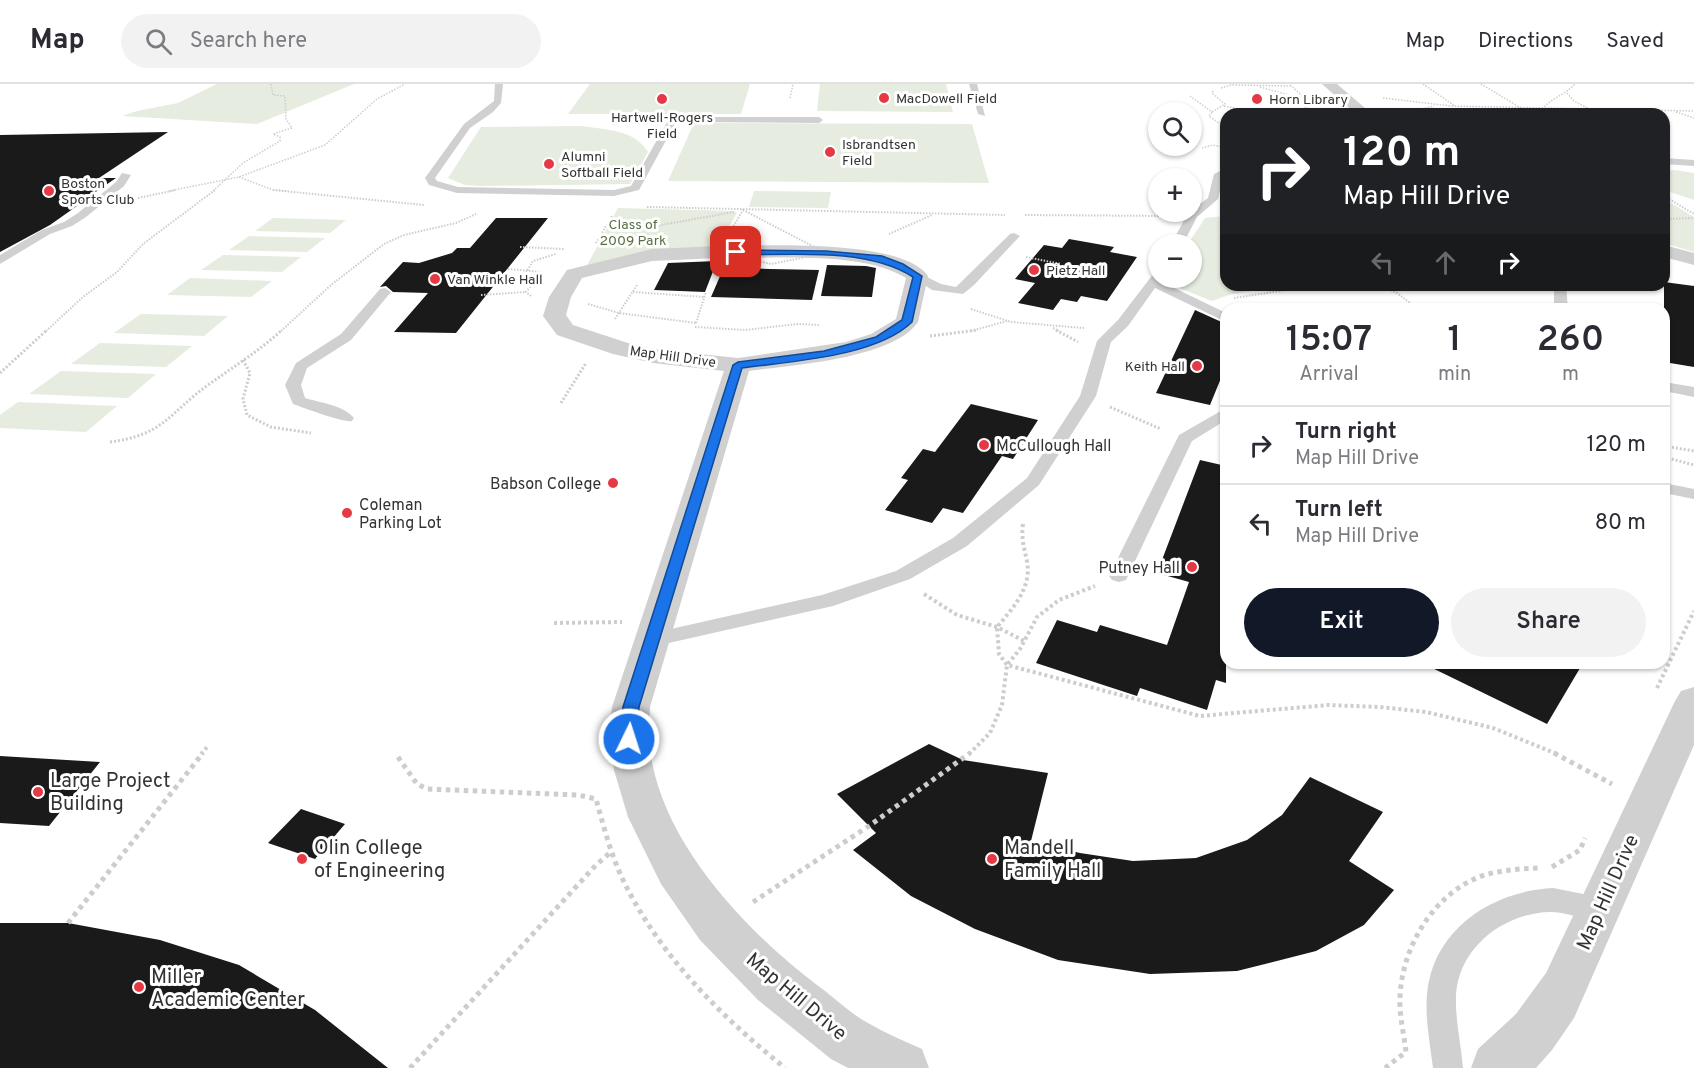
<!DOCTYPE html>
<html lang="en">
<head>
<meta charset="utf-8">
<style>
  body { margin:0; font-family:Overpass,sans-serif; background:#f2f2f3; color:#2b2b33; height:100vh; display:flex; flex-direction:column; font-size:22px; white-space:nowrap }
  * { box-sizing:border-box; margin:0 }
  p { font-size:20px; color:#7c7c81 }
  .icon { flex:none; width:33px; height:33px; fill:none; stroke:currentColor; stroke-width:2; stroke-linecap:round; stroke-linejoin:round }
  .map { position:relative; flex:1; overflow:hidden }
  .side { position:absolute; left:1220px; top:219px; width:450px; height:366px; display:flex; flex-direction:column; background:#fff; border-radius:18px; box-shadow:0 2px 4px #0004 }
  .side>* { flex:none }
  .guide { position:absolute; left:1220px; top:24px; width:450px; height:183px; border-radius:18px; box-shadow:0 2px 4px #0004; background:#202124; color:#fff; overflow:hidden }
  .controls { position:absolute; left:1148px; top:18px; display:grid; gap:12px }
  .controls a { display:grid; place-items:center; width:54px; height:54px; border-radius:50%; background:#fff; box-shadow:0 2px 4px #0004; font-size:30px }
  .pin { position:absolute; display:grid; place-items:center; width:51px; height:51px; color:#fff; margin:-26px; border-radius:12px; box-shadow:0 3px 9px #0006 }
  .me { position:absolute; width:66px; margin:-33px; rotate:4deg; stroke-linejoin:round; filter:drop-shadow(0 0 4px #0008) }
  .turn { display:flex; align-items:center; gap:21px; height:126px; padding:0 24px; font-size:27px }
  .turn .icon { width:78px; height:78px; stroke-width:2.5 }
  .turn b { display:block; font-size:42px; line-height:51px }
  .lanes { display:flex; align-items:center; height:57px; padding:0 24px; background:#0003; justify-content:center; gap:30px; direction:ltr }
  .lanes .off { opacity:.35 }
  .eta { display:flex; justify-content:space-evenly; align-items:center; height:102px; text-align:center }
  .eta b { font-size:36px; font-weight:600; line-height:42px }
  .action { display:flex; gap:12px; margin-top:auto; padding:12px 24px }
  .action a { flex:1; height:69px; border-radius:36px; background:#111827; color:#fff; font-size:24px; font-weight:600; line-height:69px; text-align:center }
  .action a+a { background:#f2f2f3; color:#2b2b33 }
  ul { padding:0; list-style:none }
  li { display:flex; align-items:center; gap:18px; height:78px; padding:0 24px; border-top:2px solid #e1e1e2 }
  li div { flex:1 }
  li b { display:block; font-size:22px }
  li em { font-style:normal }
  header { display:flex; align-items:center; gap:36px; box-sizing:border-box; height:84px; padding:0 30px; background:#fff; border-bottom:2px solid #e1e1e2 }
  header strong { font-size:28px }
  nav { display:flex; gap:33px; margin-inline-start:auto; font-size:21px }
  .search { width:420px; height:54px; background:#f2f2f3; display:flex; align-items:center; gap:15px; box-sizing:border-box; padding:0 21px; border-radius:33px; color:#7c7c81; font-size:22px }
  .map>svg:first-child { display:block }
  .green { fill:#e6ecdf }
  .building { fill:#1a1a1a }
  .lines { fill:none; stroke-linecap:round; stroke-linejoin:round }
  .path-far4 { stroke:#cdcdcd; stroke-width:1.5; stroke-dasharray:1.5 1.5; stroke-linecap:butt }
  .path-far3 { stroke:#cdcdcd; stroke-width:2; stroke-dasharray:1.5 1.5; stroke-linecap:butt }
  .path-far2 { stroke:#cdcdcd; stroke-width:3; stroke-dasharray:2 2; stroke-linecap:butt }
  .path-far1 { stroke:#cdcdcd; stroke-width:4; stroke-dasharray:3 3; stroke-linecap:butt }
  .path { stroke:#cdcdcd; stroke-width:5; stroke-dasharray:4.5 4.5; stroke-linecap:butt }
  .lane { fill:#d0d0d0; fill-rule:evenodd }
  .street { fill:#d0d0d0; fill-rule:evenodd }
  .route { fill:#1a73e8; stroke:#114b97; stroke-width:1.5 }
  .poi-dot { fill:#e63946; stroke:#fff; stroke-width:2 }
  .labels { text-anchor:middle; stroke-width:6; stroke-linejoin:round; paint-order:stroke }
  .far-poi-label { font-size:14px; fill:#333; stroke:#fff; text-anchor:start }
  .far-park-label { font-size:14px; fill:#56703f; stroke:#fff }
  .far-street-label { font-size:14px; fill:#333; stroke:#fff }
  .poi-label { font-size:16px; fill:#333; stroke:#fff; text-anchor:start }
  .near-poi-label { font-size:20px; fill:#333; stroke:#fff; text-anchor:start }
  .near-street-label { font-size:20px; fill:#333; stroke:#fff }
</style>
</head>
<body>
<header>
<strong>Map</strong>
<div class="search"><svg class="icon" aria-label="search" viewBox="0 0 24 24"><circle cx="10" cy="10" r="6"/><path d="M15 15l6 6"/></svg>Search here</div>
<nav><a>Map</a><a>Directions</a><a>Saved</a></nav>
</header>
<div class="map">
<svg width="1694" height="984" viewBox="0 0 1694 984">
  <rect width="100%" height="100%" fill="#fff"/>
  <path class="green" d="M 217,0 L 354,0 L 257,40 L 122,32 L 137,27 L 178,19 Z
    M 590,0 L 750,0 L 741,30 L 568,30 Z
    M 820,0 L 946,0 L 953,28 L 817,27 Z
    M 694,39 L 972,40 L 989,99 L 668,97 Z
    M 582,42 C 606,46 634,45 648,68 L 630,100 L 480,102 L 465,101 L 448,94 L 481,43 Z
    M 1675,86 L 1694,89 L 1694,116 L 1664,106 L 1664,91 L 1667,87 Z
    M 754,107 L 831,108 L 828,124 L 749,123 Z
    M 1664,115 L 1694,133 L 1694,168 L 1664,159 Z
    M 618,124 L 733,127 L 737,129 L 715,166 L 585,185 Z
    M 1225,132 L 1226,201 L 1289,201 L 1232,210 L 1212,217 L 1177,203 L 1178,194 L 1191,194 L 1191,160 L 1188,160 L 1205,134 Z
    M 273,134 L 346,136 L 330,149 L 255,147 Z
    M 249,152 L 325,154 L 307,168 L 229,166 Z
    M 223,171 L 301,173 L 282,188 L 201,186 Z
    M 190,194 L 272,197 L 251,213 L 167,211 Z
    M 141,230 L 228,232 L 204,252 L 114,249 Z
    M 100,259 L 192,262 L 166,283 L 71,280 Z
    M 61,287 L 156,290 L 128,314 L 29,310 Z
    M 18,318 L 117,322 L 86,348 L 0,344 L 0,331 Z"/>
  <path class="building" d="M 168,48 L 99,94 L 116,94 L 81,118 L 84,117 L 50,141 L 0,168 L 0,51 Z
    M 496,134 L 548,134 L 456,249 L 394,248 L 428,209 L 393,208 L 386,202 L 380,203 L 403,178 L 419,179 L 452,169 L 457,164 L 470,164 Z
    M 1069,155 L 1114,163 L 1110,168 L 1137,173 L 1107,217 L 1081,212 L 1077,218 L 1061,215 L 1053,226 L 1018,219 L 1035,199 L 1015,195 L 1044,161 L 1062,164 Z
    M 717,177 L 705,208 L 654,206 L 668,179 Z
    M 827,181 L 866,182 L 876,184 L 872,213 L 821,212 Z
    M 724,183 L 770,185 L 819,186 L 812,216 L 711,213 Z
    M 1664,198 L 1694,202 L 1694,283 L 1664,278 Z
    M 1195,226 L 1226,240 L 1226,282 L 1210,321 L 1156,309 Z
    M 971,320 L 1038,336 L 1013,375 L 1002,372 L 963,429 L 943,424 L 932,439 L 885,426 L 908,396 L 901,394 L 923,365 L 935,368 Z
    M 1200,376 L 1226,382 L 1226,599 L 1216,596 L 1207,626 L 1140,604 L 1137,612 L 1036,579 L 1057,536 L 1097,548 L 1100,541 L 1167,561 L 1189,498 L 1157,489 Z
    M 1422,579 L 1583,579 L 1547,640 Z
    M 929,660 L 963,676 L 1048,689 L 1031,757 L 1080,769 L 1133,777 L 1196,774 L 1247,756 L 1282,731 L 1310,693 L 1383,728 L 1349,777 L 1394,806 L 1364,841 L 1316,867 L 1237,887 L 1150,890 L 1058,876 L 975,845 L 911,812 L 853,766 L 876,749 L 837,710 Z
    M 0,672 L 100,678 L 49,742 L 0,739 Z
    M 301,725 L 345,740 L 315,775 L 268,759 Z
    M 0,839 L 68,839 L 160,856 L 239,881 L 315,926 L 388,984 L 0,984 Z"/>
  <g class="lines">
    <path class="path-far4" d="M 1423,0 L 1455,22
      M 1481,0 L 1531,30
      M 1290,1 L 1305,14
      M 1260,3 L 1307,16
      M 1221,4 L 1231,1 L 1291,2
      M 1567,9 L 1574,17 L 1599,30
      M 1190,12 L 1212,28
      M 790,14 L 793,0
      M 1383,14 L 1451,22 L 1694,27
      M 1224,22 L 1248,27
      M 1489,25 L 1499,30
      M 1212,28 L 1225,20 L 1212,9 L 1213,7
      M 1212,28 L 1209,32 L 1226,44
      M 1274,28 L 1283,30
      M 1676,28 L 1694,34
      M 1294,30 L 1315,19
      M 1420,30 L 1421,25 L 1434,22
      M 1539,30 C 1546,16 1564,12 1575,0
      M 1202,64 L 1213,61 L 1226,64
      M 239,93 L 273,106 L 288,107
      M 169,107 L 239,93 L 325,61 L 377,15 L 405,0
      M 213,107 L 243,79 L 280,57 L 280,53 L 273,50 L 292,44 L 286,35 L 285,12 L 273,11 L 271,0"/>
    <path class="path-far3" d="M 273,106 L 424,121
      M 1664,112 L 1694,130
      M 138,114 L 176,106
      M 647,123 L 1005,131
      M 743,126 L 826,169 L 771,180 L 718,168 Z
      M 1025,131 L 1164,132
      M 1664,135 L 1694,134
      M 650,143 L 734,128
      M 889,150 L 932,131
      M 596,159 L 612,132
      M 520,163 L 564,165
      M 1026,173 L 1061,180
      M 508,185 L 542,188
      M 1380,201 L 1397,209 L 1418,225
      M 633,208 L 705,213
      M 481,211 L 526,208
      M 531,212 L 526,208 L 530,203 L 521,197 L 533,177 L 556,170
      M 1234,214 L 1319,201
      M 588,220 L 619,229 L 696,239
      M 971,225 L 1011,238 L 1084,244
      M 1404,225 L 1415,223
      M 615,235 L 637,201
      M 696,239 L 706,208
      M 695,243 L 745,246 L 798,240 L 819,241
      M 1053,244 L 1059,247
      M 46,247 L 83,213 L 117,188 L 143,160 L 215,106
      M 281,247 L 331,201 L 384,160 L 404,151 L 456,139 L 476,130
      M 971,247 L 1007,237"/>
    <path class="path-far2" d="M 1056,246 L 1078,258
      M 930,252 L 978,246
      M 243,276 L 250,289 L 243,315 L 247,331 L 271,343 L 311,349
      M 0,289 L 47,246
      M 561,319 L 586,279
      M 1110,323 L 1161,345
      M 110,358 C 164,351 168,330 208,301 C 233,283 259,267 282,246
      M 1664,362 L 1694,367
      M 1664,373 L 1694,381"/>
    <path class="path-far1" d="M 1023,440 C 1021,454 1024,463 1027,477 C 1032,504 1013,524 997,543 L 999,570 L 1007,581 L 1200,632 L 1328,621 L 1380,623 L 1426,628 L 1493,644 L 1557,670
      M 924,510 L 957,531 L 997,543 L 1026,558
      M 554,539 L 622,538
      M 1657,604 L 1694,527
      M 201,670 L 208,662
      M 969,670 L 990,649 L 1002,621 L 1007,581 L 1020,565 L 1037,533 L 1059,516 L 1095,502"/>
    <path class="path" d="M 1554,669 L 1612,700
      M 398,673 L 417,700 L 427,705 L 578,711 L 596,715 C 604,744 612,775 626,802 C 663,875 722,933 785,984
      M 1552,783 L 1580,766 L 1585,754
      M 753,818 L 869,742 L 970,669
      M 68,839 L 203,669
      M 410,984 L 596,781 L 611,768
      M 1385,984 L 1406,968 C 1404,950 1399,931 1400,913 C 1402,864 1432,812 1479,793 C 1498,786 1518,785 1538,784"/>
    <path class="lane" d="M 495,0 L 503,0 L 501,19 L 493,28 L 470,44 L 435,94 L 437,97 L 458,103 L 614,106 L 631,102 L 670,33 L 819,33 L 823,36 L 819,39 L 676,38 L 639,106 L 614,112 L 457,109 L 429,101 L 425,94 L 464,40 L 494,17 Z
      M 969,0 L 977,0 L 985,32 L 978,30 Z
      M 1664,74 L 1694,76 L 1694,82 L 1664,80 Z
      M 1226,84 L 1226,92 L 1223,93 L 1218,115 L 1197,133 L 1183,160 L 1171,160 L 1188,129 L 1208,114 L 1214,90 Z
      M 122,89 L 131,91 L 124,102 L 86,133 L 72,142 L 50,150 L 0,180 L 0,171 L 42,146 L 64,138 L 78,129 L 116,98 Z
      M 1014,149 L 1020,152 L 1018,154 L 974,201 L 963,210 L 932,206 L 911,192 L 917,188 L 941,200 L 956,203 L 1010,150 Z
      M 1158,188 L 1158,194 L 1163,194 L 1160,197 L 1226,229 L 1226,238 L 1155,204 L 1128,242 L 1111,258 L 1096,312 L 1039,401 L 967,462 L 910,495 L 833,522 L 651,563 L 644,561 L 641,556 L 644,551 L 822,511 L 896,487 L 953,454 L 1027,394 L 1080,312 L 1097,257 L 1118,236 L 1154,189 Z
      M 1554,201 L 1566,201 L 1568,225 L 1554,225 Z
      M 385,204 L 391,208 L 351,256 L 307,284 L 301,301 L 305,314 C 321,319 343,321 354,334 L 352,337 C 344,339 304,324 293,320 L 285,301 L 296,279 L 341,250 L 380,205 Z
      M 1664,298 L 1694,303 L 1694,313 L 1664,307 Z
      M 1226,324 L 1226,336 L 1192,357 L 1126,496 L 1119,498 L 1112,496 L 1109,492 L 1179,351 Z
      M 1664,399 L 1694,405 L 1694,415 L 1664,409 Z
      M 1553,804 L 1609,815 L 1613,824 L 1609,833 C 1590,840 1570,828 1550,828 C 1504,829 1459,863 1456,911 C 1455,935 1461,960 1463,984 L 1433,984 C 1430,960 1425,935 1427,910 C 1433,845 1492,807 1553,804 Z"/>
    <path class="street" d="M 1322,0 L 1337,0 L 1372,30 L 1356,30 Z
      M 1664,161 L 1694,169 L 1694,181 L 1664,173 Z
      M 718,162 C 762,162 902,154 928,192 L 918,238 C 893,275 791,281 749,287 L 650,623 C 650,633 648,645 649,655 C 655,753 746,848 821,904 C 836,915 851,930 868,939 C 885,949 904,957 922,965 L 929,984 L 848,984 L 831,975 L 758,916 L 700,856 L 661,800 L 628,733 L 614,686 L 609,655 L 612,623 L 724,287 L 653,279 L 613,270 L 557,251 L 543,232 L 549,213 L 567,186 L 652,165 ZM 718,174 C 770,175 863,166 906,194 L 896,235 L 871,250 L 846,258 L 738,274 L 653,265 L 628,259 L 573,241 L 566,231 L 571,213 L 582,194 L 652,177 Z
      M 1694,603 L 1694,661 L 1574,934 L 1552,966 L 1536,984 L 1471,984 L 1478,965 L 1516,930 L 1546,889 L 1675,617 L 1681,607 Z"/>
  </g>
  <path class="route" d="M 733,166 L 826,167 L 882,172 L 903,180 L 922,192 L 912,238 C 876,273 791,277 742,284 L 639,623 L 637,655 L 635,659 L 629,661 L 623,659 L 621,655 L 623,623 L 733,281 L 738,278 L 824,267 L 876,253 L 902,236 L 913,193 C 867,163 790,171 736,171 L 733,170 Z"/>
  <g class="poi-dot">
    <circle cx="884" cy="14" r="6"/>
    <circle cx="662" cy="15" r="6"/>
    <circle cx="1257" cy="15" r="6"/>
    <circle cx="830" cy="68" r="6"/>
    <circle cx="549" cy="80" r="6"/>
    <circle cx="49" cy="107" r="6"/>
    <circle cx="1034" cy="186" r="6"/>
    <circle cx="435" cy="195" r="6"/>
    <circle cx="1197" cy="282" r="6"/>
    <circle cx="984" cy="361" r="6"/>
    <circle cx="613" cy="399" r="6"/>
    <circle cx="347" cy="429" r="6"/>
    <circle cx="1192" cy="483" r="6"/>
    <circle cx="38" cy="708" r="6"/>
    <circle cx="302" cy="775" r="6"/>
    <circle cx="992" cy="775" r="6"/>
    <circle cx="139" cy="903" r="6"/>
  </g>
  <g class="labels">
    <g class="far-poi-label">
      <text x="896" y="19">MacDowell Field</text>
      <text x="1269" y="20">Horn Library</text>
      <text x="662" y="38" text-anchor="middle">Hartwell-Rogers<tspan x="662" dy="16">Field</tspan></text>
      <text x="842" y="65">Isbrandtsen<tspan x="842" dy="16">Field</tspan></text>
      <text x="561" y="77">Alumni<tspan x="561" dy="16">Softball Field</tspan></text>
      <text x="61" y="104">Boston<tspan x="61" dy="16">Sports Club</tspan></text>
      <text x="1046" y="191">Pietz Hall</text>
      <text x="447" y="200">Van Winkle Hall</text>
      <text x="1185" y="287" text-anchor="end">Keith Hall</text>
    </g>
    <g class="far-park-label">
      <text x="633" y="145">Class of<tspan x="633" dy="16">2009 Park</tspan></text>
    </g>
    <g class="far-street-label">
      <text transform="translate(673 272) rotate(8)" y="5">Map Hill Drive</text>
    </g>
    <g class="poi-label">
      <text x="996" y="367">McCullough Hall</text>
      <text x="601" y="405" text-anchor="end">Babson College</text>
      <text x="359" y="426">Coleman<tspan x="359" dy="18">Parking Lot</tspan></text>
      <text x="1180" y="489" text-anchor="end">Putney Hall</text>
    </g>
    <g class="near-poi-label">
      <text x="50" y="703">Large Project<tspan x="50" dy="23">Building</tspan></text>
      <text x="314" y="770">Olin College<tspan x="314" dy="23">of Engineering</tspan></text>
      <text x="1004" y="770">Mandell<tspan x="1004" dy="23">Family Hall</tspan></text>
      <text x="151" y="899">Miller<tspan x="151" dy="23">Academic Center</tspan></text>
    </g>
    <g class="near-street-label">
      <text transform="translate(1607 808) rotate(-66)" y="7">Map Hill Drive</text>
      <text transform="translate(797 912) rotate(40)" y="7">Map Hill Drive</text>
    </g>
  </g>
</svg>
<div class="controls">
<a><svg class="icon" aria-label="search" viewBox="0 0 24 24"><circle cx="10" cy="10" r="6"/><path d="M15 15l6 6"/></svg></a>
<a>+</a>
<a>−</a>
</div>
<div class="pin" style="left:736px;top:168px;background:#d93025"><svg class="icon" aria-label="arrive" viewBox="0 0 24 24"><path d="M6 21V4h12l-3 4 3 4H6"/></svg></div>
<svg class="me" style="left:629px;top:655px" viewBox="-20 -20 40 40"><circle r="17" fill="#1a73e8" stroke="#fff" stroke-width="3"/><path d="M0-11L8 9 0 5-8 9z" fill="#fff"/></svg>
<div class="guide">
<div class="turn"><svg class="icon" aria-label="right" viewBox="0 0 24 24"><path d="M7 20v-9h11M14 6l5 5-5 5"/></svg><div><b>120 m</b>Map Hill Drive</div></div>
<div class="lanes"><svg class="icon off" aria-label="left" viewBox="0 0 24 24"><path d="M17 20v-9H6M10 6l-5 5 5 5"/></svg><svg class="icon off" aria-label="ahead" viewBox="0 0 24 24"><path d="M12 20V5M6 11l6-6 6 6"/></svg><svg class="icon" aria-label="right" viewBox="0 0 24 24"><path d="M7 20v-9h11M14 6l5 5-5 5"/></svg></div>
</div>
<section class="side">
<div class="eta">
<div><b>15:07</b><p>Arrival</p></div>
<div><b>1</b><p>min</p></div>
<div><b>260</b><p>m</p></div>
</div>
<ul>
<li><svg class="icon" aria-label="right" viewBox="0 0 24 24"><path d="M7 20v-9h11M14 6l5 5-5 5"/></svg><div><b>Turn right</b><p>Map Hill Drive</p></div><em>120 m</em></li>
<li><svg class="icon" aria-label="left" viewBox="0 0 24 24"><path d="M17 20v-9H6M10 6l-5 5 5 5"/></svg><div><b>Turn left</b><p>Map Hill Drive</p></div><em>80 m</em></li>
</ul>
<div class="action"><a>Exit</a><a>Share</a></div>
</section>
</div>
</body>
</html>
